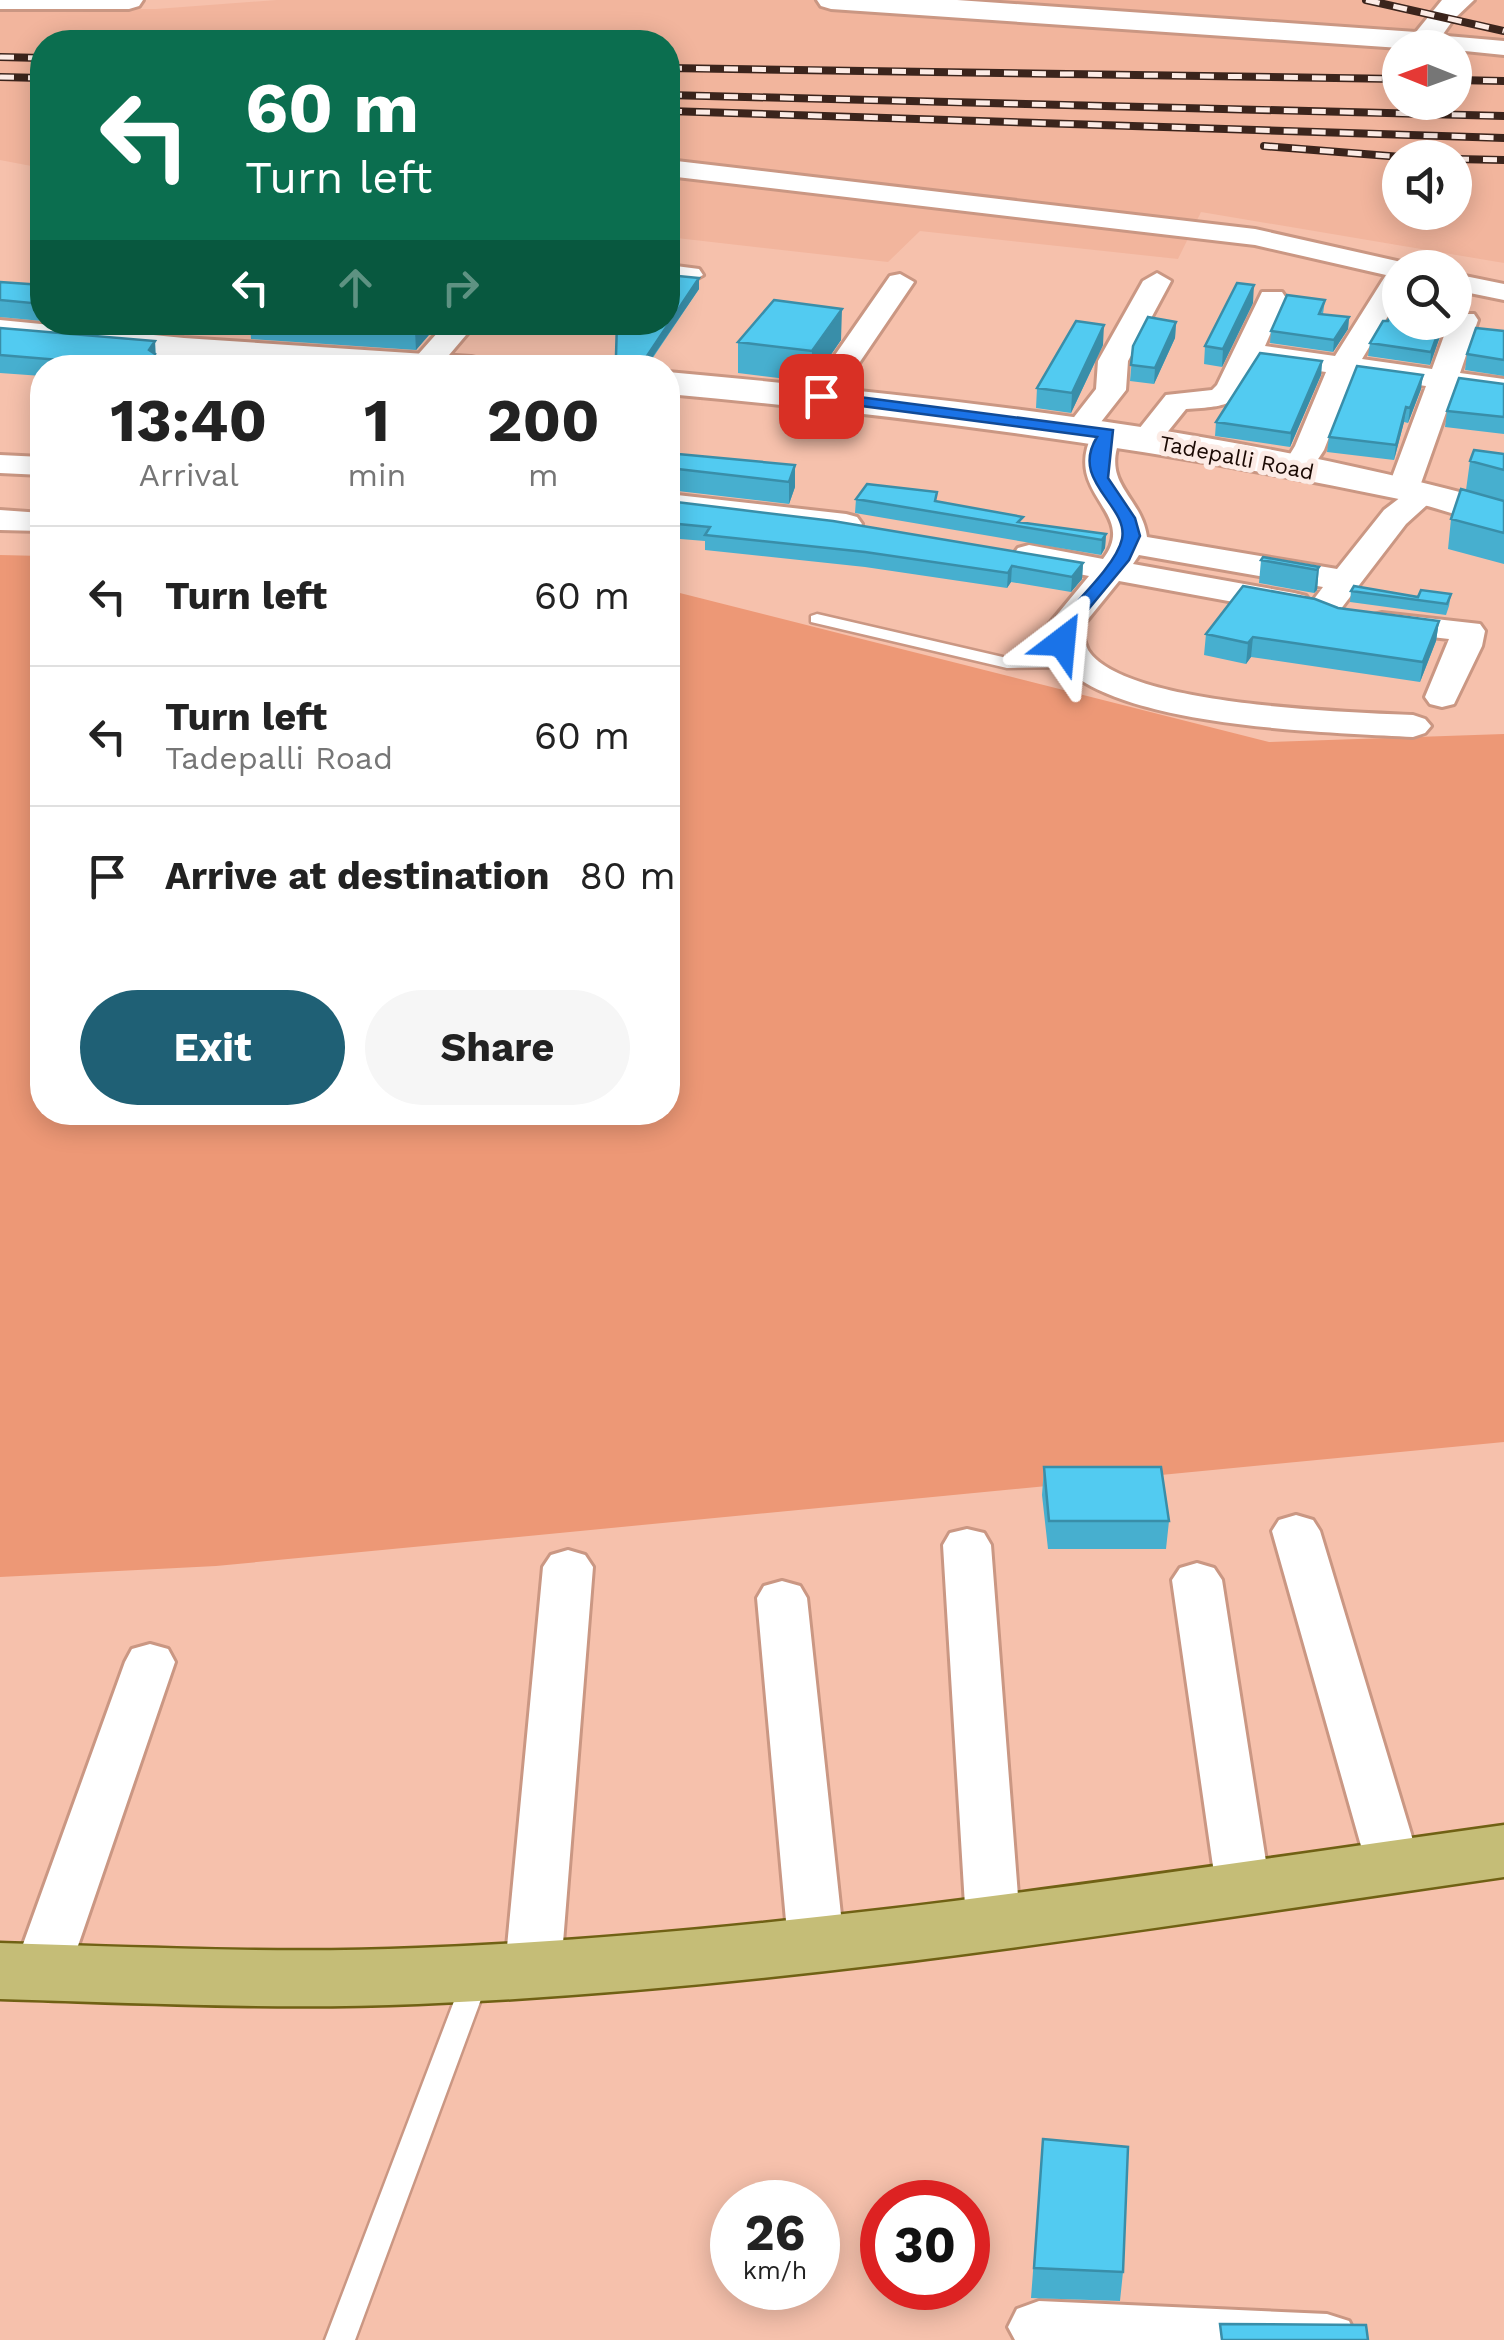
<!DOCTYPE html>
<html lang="en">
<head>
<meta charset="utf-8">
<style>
  body { margin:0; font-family:"Work Sans",sans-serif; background:#f6f6f6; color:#222; height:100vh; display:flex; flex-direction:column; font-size:38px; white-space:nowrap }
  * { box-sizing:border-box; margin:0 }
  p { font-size:32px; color:#767676 }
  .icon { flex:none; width:55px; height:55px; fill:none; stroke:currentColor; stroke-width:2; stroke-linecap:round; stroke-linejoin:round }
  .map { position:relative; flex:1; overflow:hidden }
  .details { position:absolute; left:30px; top:355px; width:650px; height:770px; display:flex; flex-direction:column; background:#fff; border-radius:40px; box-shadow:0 5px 25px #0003 }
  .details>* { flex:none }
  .hud { position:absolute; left:30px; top:30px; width:650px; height:305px; border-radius:40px; box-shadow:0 5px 25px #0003; background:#0b6e4f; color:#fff; overflow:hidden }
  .needle { width:65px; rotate:271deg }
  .fabs { position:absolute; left:1382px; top:30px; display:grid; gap:20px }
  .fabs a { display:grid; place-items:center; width:90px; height:90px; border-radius:50%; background:#fff; box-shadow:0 5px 25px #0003; font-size:50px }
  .speed { position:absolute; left:710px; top:2180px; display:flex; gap:20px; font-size:50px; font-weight:700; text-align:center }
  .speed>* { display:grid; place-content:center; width:130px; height:130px; border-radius:50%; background:#fff; box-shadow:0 5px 25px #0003; line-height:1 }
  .speed small { font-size:25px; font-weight:400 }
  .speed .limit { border:15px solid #d22; background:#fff; color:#111 }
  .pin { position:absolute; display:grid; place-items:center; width:85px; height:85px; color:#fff; margin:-42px; border-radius:20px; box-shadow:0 5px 15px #0006 }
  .me { position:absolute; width:110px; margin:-55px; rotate:29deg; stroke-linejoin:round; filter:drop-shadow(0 0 8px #0008) }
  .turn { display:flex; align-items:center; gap:35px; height:210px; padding:0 50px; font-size:45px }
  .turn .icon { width:130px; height:130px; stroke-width:2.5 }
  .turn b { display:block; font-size:70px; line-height:85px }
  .lanes { display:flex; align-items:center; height:95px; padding:0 50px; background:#0003; justify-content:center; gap:50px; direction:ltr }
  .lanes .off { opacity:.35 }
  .eta { display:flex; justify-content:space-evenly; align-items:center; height:170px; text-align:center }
  .eta b { font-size:60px; font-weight:700; line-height:70px }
  .primary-button { display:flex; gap:20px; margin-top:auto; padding:20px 50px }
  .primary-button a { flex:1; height:115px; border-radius:60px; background:#1f6075; color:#fff; font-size:40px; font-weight:700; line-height:115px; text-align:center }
  .primary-button a+a { background:#f6f6f6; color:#222 }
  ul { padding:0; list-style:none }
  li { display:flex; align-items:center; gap:30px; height:140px; padding:0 50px; border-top:2px solid #e0e0e0 }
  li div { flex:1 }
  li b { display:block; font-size:38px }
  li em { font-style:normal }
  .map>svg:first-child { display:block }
  .built { fill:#f2b59d; fill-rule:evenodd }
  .green { fill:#ed9876 }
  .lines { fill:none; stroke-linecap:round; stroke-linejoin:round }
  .service-casing { stroke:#ca9783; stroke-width:5 }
  .minor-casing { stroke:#ca9783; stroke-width:6 }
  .tertiary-casing { stroke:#ca9783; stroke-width:6 }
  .primary-casing { stroke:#706114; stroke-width:5 }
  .service { fill:#fff; fill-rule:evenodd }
  .minor { fill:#fff; fill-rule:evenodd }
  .tertiary { fill:#fff; fill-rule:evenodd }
  .primary { fill:#c5bd77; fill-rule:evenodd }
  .rail-casing { stroke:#3b241c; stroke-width:8 }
  .rail { stroke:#fcebe5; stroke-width:5; stroke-dasharray:14; stroke-linecap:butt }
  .wall { fill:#47afcf }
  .shaded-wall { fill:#398ea9 }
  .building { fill:#52cbf1; stroke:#398ea9; stroke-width:2.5 }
  .route { fill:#1a73e8; stroke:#114b97; stroke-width:2.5 }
  .labels { text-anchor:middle; stroke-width:10; stroke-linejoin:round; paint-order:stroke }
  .far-street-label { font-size:22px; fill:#1a0903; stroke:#fcebe5 }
</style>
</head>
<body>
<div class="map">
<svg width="1504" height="2340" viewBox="0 0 1504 2340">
  <rect width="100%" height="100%" fill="#f6c1ac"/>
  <path class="built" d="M 277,0 L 1504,0 L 1504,263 L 1201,212 L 1178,259 L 920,231 L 888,262 L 668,237 L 668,42 L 42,42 L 42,168 L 0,160 L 0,9 L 156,9 ZM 1400,48 L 1455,48 L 1455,102 L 1400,102 ZM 1400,158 L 1455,158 L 1455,212 L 1400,212 Z"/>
  <path class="green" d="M 0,555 L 42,556 L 42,1112 L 668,1112 L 668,590 L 1269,742 L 1504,734 L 1504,1442 L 216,1566 L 0,1577 Z"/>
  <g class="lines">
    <g class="service-casing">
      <path id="service" d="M 817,614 L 1007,658 L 1074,657 L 1082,662 L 1074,667 L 1007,668 L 811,622 L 811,616 Z
        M 477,1965 L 486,1968 L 490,1975 L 355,2340 L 325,2340 L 464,1975 L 468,1968 Z"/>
    </g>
    <g class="minor-casing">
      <path id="minor" d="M 1424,34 L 1504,41 L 1504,55 L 1416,46 L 1412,41 Z
        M 668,160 L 1255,229 L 1410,264 L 1412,268 L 1400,268 L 1400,296 L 1362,359 L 1432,369 L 1449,322 L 1455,322 L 1455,314 L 1474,314 L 1478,320 L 1460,373 L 1504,379 L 1504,397 L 1454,390 L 1420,486 L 1433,488 L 1438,495 L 1406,524 L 1340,610 L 1316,610 L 1311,603 L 1323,587 L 1139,555 L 1133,564 L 1294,593 L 1306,596 L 1311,603 L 1306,610 L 1294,613 L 1119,581 L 1080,629 C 1083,635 1085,644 1088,650 C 1124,706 1348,712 1413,715 L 1425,719 L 1431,726 L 1425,733 L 1413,737 C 1328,732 1120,728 1061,664 C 1053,655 1050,639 1046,628 L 1089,576 L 1018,562 L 1013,555 L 1018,548 L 1029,545 L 1103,559 C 1140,512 1061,495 1093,433 L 1079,439 L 1068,436 L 1064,430 L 1096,389 L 1098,361 L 1143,281 L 1157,273 L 1171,281 L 1128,361 L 1126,390 L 1097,427 L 1118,428 L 1122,434 C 1099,485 1141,494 1147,537 L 1337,569 L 1384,510 L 1401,497 L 1388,488 L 1426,386 L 1353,376 L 1324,450 L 1307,476 L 1285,476 L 1281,469 L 1295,446 L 1326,372 L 1257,362 C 1238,406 1232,406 1186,409 L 1157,445 L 1135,445 L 1131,439 L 1166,395 L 1212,390 L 1217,385 L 1262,292 L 1282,292 L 1286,298 L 1265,346 L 1335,356 L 1386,275 L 1255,245 L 668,176 Z
        M 668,265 L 699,269 L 703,275 L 689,283 L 668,281 Z
        M 900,274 L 914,282 L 832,403 L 810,403 L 806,397 L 810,391 L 890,276 Z
        M 1455,274 L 1504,284 L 1504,300 L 1455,290 Z
        M 447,322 L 477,322 L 438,368 L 413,368 L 410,364 L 415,358 Z
        M 184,340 L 194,343 L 199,349 L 185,368 L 155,368 L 174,343 Z
        M 0,455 L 42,457 L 42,475 L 0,473 Z
        M 668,494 L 846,514 L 857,517 L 862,524 L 857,531 L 846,534 L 668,512 Z
        M 0,510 L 42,513 L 42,531 L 0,530 Z
        M 1382,613 L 1480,624 L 1485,631 L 1482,646 L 1454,704 L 1442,707 L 1430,704 L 1425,697 L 1449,639 L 1370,630 L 1365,623 L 1370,616 Z
        M 1296,1515 L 1313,1520 L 1320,1531 L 1421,1867 L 1413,1881 L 1394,1887 L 1375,1881 L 1367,1867 L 1272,1531 L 1279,1520 Z
        M 967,1529 L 984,1533 L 991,1545 L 1020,1922 L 1012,1937 L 993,1943 L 974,1937 L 966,1922 L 943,1545 L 950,1533 Z
        M 568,1550 L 585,1555 L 593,1567 L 561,1968 L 553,1983 L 533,1989 L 513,1983 L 505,1968 L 543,1567 L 551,1555 Z
        M 1197,1563 L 1214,1568 L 1222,1580 L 1270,1887 L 1262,1901 L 1243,1907 L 1224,1901 L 1216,1887 L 1172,1580 L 1180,1568 Z
        M 782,1581 L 800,1586 L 807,1598 L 844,1943 L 836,1958 L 816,1964 L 796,1958 L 788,1943 L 757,1598 L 764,1586 Z
        M 150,1644 L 168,1649 L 175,1662 L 69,1972 L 61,1987 L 41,1993 L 21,1987 L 13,1972 L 125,1662 L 132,1649 Z
        M 1039,2301 L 1327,2314 L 1349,2321 L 1358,2340 L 1015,2340 L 1008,2327 L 1017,2309 Z"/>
    </g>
    <g class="tertiary-casing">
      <path id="tertiary" d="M 0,0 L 143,0 L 139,6 L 129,9 L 0,9 Z
        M 817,0 L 957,0 L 1416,32 L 1442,0 L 1474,0 L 1453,20 L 1434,47 L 1400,48 L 831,9 L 821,6 Z
        M 0,320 L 184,338 L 471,357 L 484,360 L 489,368 L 300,368 L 0,342 Z
        M 668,372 C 948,398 1232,428 1504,504 L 1504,528 C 1467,519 1431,505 1394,498 C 1155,448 912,416 668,394 Z"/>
    </g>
    <g class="primary-casing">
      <path id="primary" d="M 1504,1825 L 1504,1877 C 1144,1929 782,1989 418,2004 C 279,2010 139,2003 0,1999 L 0,1943 C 139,1947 278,1954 418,1948 C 781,1934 1144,1875 1504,1825 Z"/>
    </g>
    <use href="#service" class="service"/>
    <use href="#minor" class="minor"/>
    <use href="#tertiary" class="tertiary"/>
    <use href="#primary" class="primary"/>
    <g class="rail-casing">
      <path id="rail" d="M 1366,0 L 1504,31
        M 0,57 L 42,58
        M 668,68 L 1400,79
        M 0,77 L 42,78
        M 1455,80 L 1504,81
        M 668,95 L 1504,116
        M 668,111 L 1504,138
        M 1264,146 L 1414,158
        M 1455,159 L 1504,160"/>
    </g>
    <use href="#rail" class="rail"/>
  </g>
  <path class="wall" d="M 699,278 L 699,289 L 646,368 L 616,367 L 616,356 L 668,322 Z
    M 0,282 L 42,285 L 42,321 L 0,317 Z
    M 1325,300 L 1323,314 L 1349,317 L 1348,329 L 1333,352 L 1270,343 L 1271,331 Z
    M 1253,303 L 1222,367 L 1204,364 L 1205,346 Z
    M 56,322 L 198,322 L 188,334 Z
    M 250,322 L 440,322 L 416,350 L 251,339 Z
    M 1176,322 L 1175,338 L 1154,384 L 1130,381 L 1133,346 Z
    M 1400,322 L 1445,322 L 1430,365 L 1368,356 L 1370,343 Z
    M 0,328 L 155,341 L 156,368 L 42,368 L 42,376 L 0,373 Z
    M 1504,331 L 1504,376 L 1465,370 L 1467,354 Z
    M 841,340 L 812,382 L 738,373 L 738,342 Z
    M 1103,345 L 1071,413 L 1036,408 L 1037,388 Z
    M 1322,361 L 1321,375 L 1290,447 L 1215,436 L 1216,422 Z
    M 1504,384 L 1504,434 L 1445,427 L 1447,411 Z
    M 1421,389 L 1408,423 L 1404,422 L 1394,460 L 1327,452 L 1329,437 Z
    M 1504,454 L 1504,501 L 1466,490 L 1470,461 Z
    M 795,465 L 795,487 L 789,504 L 669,490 L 669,468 Z
    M 856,499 L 937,501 L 1022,522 L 1106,534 L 1105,548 L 1101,555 L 855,513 Z
    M 668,501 L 1083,563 L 1082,579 L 1071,592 L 1011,582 L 1007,588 L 865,567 L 705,550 L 705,541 L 668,538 Z
    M 1504,501 L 1504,564 L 1448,549 L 1451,519 Z
    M 1261,560 L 1319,567 L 1317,590 L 1314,593 L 1259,583 Z
    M 1351,591 L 1418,597 L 1451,594 L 1449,606 L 1446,615 L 1350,602 Z
    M 1338,608 L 1439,621 L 1436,641 L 1420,682 L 1251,657 L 1246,664 L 1204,655 L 1206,634 Z
    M 1044,1467 L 1169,1521 L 1166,1549 L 1048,1549 L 1042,1495 Z
    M 1043,2139 L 1123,2272 L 1120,2301 L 1031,2298 Z"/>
  <path class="shaded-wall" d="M 699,278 L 699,289 L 645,368 L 645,359 Z
    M 1254,285 L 1253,303 L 1222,367 L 1223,349 Z
    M 842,309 L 841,340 L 812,382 L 812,351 Z
    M 1349,317 L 1348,329 L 1333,352 L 1334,340 Z
    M 187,322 L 198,322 L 188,334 Z
    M 423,322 L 440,322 L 416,350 L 415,331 Z
    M 1176,322 L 1175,338 L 1154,384 L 1155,368 Z
    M 1442,322 L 1445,322 L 1430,365 L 1431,352 Z
    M 1104,325 L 1103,345 L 1071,413 L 1072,393 Z
    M 155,341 L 156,368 L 141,368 L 149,350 Z
    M 75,357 L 76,368 L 71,368 L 71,361 Z
    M 1322,361 L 1321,375 L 1290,447 L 1291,433 Z
    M 1423,375 L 1421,389 L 1408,423 L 1410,408 Z
    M 1406,407 L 1404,422 L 1394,460 L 1396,445 Z
    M 795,465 L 795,487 L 789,504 L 789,482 Z
    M 1106,534 L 1105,548 L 1101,555 L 1102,540 Z
    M 1083,563 L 1082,579 L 1071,592 L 1072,577 Z
    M 1012,566 L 1011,582 L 1007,588 L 1008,573 Z
    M 1319,567 L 1317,590 L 1314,593 L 1317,570 Z
    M 1439,621 L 1436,641 L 1420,682 L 1423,662 Z
    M 1253,637 L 1251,657 L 1246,664 L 1248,643 Z"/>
  <path class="building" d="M 668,275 L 699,278 L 645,359 L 616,356 L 617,322 L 668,322 Z
    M 0,282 L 42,285 L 42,304 L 0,300 Z
    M 1237,283 L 1254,285 L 1223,349 L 1205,346 Z
    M 1287,295 L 1325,300 L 1319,314 L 1349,317 L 1334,340 L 1271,331 Z
    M 774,300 L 842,309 L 812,351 L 738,342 Z
    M 1392,310 L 1400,311 L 1400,322 L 1442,322 L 1431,352 L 1370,343 L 1383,321 L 1388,321 Z
    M 1148,317 L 1176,322 L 1155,368 L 1131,365 L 1133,346 Z
    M 1076,321 L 1104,325 L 1072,393 L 1037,388 Z
    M 289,322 L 423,322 L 415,331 Z
    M 0,328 L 155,341 L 149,350 L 155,354 L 141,368 L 88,368 L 75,357 L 71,361 L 0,355 Z
    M 1476,328 L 1504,331 L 1504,360 L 1467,354 Z
    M 1260,353 L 1322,361 L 1291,433 L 1216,422 Z
    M 1357,366 L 1423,375 L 1410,408 L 1406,407 L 1396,445 L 1329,437 Z
    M 1459,378 L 1504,384 L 1504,417 L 1447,411 Z
    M 1474,450 L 1504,454 L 1504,470 L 1470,461 Z
    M 678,454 L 795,465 L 789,482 L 669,468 Z
    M 867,484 L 937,492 L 935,501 L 1023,517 L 1018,522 L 1106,534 L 1102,540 L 856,499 Z
    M 1461,489 L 1504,501 L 1504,533 L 1451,519 Z
    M 668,501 L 833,521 L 1083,563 L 1072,577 L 1012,566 L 1008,573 L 865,552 L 705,535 L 710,527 L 668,523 Z
    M 1263,557 L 1319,567 L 1317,570 L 1261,560 Z
    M 1243,586 L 1315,599 L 1338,608 L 1439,621 L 1423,662 L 1253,637 L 1248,643 L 1206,634 Z
    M 1354,586 L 1418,597 L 1421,590 L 1451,594 L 1447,604 L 1351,591 Z
    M 1044,1467 L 1161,1467 L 1169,1521 L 1049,1521 Z
    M 1043,2139 L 1128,2147 L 1123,2272 L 1034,2268 Z
    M 1220,2324 L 1366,2325 L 1368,2340 L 1222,2340 Z"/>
  <path class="route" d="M 821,392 L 1113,430 L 1108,478 L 1135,518 L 1140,536 L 1129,560 L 1072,629 L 1069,646 L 1056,646 L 1054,628 C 1072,605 1116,566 1122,539 C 1129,505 1069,482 1097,437 L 816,400 L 813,396 Z"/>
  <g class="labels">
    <g class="far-street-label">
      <text transform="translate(1237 457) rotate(11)" y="8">Tadepalli Road</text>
    </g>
  </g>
</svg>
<div class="fabs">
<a><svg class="needle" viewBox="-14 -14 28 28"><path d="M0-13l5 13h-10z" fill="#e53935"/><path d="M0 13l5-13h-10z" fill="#767676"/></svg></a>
<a><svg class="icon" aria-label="sound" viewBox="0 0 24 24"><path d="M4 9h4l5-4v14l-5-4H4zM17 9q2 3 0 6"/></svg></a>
<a><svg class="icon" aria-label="search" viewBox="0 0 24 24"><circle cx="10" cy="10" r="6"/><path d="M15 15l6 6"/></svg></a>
</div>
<div class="speed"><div>26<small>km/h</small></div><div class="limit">30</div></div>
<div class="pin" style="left:821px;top:396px;background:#d93025"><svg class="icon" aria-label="arrive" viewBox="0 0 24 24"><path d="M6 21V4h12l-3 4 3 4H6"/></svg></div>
<svg class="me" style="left:1062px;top:642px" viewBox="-20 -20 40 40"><path d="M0-17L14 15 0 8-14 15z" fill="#1a73e8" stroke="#fff" stroke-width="4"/></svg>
<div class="hud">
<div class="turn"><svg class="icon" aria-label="left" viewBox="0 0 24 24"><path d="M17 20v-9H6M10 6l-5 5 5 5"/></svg><div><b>60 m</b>Turn left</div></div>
<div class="lanes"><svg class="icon" aria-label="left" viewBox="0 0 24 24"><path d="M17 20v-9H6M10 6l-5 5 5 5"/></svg><svg class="icon off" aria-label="ahead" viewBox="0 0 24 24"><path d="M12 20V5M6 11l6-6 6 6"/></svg><svg class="icon off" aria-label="right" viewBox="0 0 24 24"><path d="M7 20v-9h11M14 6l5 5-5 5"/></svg></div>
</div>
<section class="details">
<div class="eta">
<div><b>13:40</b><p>Arrival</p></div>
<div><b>1</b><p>min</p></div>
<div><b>200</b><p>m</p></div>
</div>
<ul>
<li><svg class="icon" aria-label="left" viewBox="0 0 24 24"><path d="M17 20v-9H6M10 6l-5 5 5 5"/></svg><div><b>Turn left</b></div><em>60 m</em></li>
<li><svg class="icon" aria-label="left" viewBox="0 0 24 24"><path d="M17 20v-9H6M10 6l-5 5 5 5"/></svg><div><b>Turn left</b><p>Tadepalli Road</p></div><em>60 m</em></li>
<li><svg class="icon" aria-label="arrive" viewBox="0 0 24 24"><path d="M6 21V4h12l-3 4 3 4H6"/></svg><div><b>Arrive at destination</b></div><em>80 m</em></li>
</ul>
<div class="primary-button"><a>Exit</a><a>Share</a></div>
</section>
</div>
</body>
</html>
